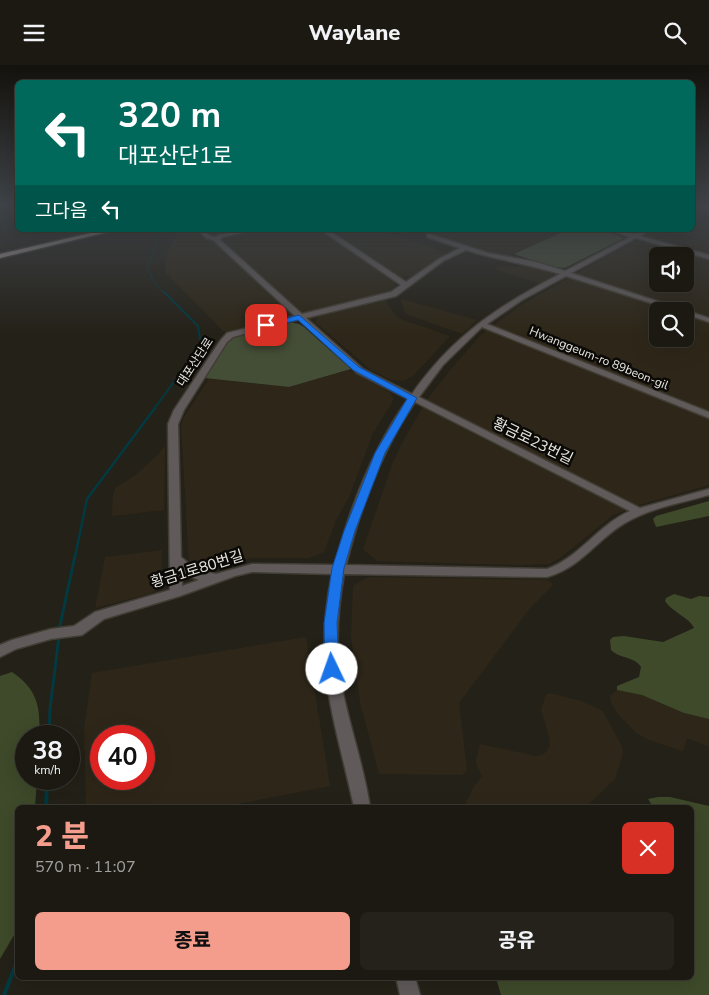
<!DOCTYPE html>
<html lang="ko">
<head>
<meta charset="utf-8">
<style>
  body { margin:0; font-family:"Nunito Sans","Noto Sans KR",sans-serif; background:#24221b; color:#f1f3f6; height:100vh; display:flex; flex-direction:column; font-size:19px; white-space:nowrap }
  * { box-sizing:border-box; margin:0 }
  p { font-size:16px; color:#a0a09f }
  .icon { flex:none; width:28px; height:28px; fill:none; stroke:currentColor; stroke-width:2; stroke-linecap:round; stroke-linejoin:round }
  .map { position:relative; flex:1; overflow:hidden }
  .sheet { position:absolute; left:15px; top:740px; width:679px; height:175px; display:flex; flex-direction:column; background:#1b1912; border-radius:8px; box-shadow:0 5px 20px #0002,0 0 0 1px #393832 }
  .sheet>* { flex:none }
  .guide { position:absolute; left:15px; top:15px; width:680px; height:152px; border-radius:8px; box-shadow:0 5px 20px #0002,0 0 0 1px #393832; background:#00695c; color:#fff; overflow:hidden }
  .controls { position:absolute; left:649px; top:182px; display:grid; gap:10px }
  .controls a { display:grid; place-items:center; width:45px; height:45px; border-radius:8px; background:#1b1912; box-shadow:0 5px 20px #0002,0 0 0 1px #393832; font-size:25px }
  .speed { position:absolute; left:15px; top:660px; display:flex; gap:10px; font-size:25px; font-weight:700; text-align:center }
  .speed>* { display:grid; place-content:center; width:65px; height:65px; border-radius:50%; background:#1b1912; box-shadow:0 5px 20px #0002,0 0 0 1px #393832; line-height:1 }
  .speed small { font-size:12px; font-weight:400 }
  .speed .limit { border:8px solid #d22; background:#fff; color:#111 }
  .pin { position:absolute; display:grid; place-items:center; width:42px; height:42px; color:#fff; margin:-21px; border-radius:10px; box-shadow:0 2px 8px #0006 }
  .me { position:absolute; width:55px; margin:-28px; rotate:357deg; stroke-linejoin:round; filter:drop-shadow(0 0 4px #0008) }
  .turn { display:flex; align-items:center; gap:18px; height:105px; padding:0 20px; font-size:22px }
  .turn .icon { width:65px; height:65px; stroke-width:2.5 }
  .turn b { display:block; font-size:35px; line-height:42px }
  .then { display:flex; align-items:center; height:48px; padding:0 20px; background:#0003; gap:10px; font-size:19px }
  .round { display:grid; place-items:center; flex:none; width:52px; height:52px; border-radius:8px; background:#24221b }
  .headline { display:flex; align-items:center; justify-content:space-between; height:85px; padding:0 20px }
  h1 { font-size:30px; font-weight:800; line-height:38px; color:#f59d8d }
  .action { display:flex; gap:10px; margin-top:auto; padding:10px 20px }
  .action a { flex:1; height:58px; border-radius:8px; background:#f59d8d; color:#111; font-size:20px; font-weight:800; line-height:58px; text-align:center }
  .action a+a { background:#24221b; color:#f1f3f6 }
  header { display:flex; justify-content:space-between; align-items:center; height:65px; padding:0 20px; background:#1b1912; font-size:22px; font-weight:800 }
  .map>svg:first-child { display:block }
  .built { fill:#2e2719; fill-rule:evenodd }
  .green { fill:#444d36 }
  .forest { fill:#3e4a2a }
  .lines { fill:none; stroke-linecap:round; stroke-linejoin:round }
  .stream-far4 { stroke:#033940; stroke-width:1 }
  .stream-far3 { stroke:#033940; stroke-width:2 }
  .stream-far2 { stroke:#033940; stroke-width:2.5 }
  .stream-far1 { stroke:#033940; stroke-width:3 }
  .stream { stroke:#033940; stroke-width:4 }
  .river { fill:#033940; fill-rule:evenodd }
  .minor-casing { stroke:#403d34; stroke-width:3 }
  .major-casing { stroke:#403d34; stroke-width:3 }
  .minor { fill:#605a5a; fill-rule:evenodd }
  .major { fill:#a09492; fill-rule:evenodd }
  .route { fill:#1a73e8; stroke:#114b97 }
  .labels { text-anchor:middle; stroke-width:5; stroke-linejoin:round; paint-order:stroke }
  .far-street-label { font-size:12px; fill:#e9e6e0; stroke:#0c0a07 }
  .street-label { font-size:15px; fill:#e9e6e0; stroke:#0c0a07 }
</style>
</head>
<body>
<header><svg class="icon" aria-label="menu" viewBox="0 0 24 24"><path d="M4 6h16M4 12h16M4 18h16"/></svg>Waylane<svg class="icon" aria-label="search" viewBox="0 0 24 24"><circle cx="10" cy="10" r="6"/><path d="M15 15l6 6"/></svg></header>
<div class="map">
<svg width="709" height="930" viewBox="0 0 709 930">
  <rect width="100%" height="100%" fill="#242118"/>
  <path class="built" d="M 702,144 L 709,146 L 709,190 L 650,174 L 645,169 L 654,165 L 692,165 L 693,145 Z
    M 178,165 L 319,165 L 392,215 L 395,218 L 395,222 L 388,227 L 224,267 L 166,208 L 165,197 L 168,186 Z
    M 331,165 L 381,165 L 447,188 L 413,211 L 401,212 Z
    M 415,165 L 567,165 L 507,192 L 487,189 Z
    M 634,176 L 648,177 L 709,193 L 709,420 L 639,440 L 613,450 L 560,493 L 549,499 L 518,500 L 377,496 L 363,484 L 393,397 L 403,376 L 429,332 L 456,298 L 481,270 L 521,240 ZM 658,191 L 685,191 L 685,219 L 658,219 ZM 658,246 L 685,246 L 685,274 L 658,274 Z
    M 528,199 L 550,206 L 554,210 L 540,219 L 494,204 L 500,201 L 517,202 Z
    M 403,234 L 409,236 L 477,255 L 462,269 L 408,250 L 404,246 L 401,235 Z
    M 386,235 L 388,240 L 398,253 L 450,271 L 413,311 L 403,316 L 391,315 L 371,305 L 315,257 L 319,251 Z
    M 349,305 L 389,327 L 394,334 L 373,368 L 349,432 L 336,455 L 324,487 L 309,493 L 250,493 L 207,506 L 189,500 L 181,360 L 184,352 L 209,314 L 289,322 Z
    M 165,380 L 164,445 L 112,451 L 113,429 L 116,422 L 133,412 L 159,389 Z
    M 162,485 L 161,519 L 152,528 L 95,543 L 105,492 Z
    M 368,512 L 545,515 L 551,517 L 553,520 L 530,543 L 459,638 L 467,705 L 462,710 L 379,709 L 360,637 L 351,571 L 353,521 Z
    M 306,572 L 330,721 L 222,742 L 86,742 L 84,664 L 92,608 ZM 101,671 L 144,671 L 144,714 L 101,714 Z
    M 617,625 L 642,630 L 684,648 L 709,654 L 709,682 L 687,673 L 683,686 L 649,675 L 636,668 L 618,649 L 611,638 L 610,631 Z
    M 550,628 L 581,636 L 603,646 L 622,682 L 623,689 L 615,714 L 586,742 L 464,742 L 473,723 L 482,711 L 477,701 L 476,695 L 480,679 L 535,691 L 542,690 L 547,686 L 550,681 L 549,672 L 541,645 L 546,630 Z"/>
  <path class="green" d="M 567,165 L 604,165 L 624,173 L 565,203 L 553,202 L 514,189 Z
    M 289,257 L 299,259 L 304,262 L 351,304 L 289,322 L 204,313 L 230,273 Z"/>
  <path class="forest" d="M 709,436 L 709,451 L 656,462 L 653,454 L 656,451 Z
    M 674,529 L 691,534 L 699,531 L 709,532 L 709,654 L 684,648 L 642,630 L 617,625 L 617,621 L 639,612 L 641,602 C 634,591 620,594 611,585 L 610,575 L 613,572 L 624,571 L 663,577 L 694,563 C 690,553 672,547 665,536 L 666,533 Z
    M 12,607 C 37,624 41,642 39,671 L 26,671 L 26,714 L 37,714 L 35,742 L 18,742 L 17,865 L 0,894 L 0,611 Z
    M 658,732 L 670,732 L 709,741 L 709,930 L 501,930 L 496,913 L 691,912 L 691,742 L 653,742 L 648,734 Z"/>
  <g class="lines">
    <path class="stream-far4" d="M 162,165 L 147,203 L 156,220 L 165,229"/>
    <path class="stream-far3" d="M 154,344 L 201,280 L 198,261 L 164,227"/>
    <path class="stream-far2" d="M 75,492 L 87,434 L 155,343"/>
    <path class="stream-far1" d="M 59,565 L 75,491
      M 49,671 L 50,644 L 59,571"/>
    <path class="stream" d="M 46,742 L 47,714
      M 4,930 L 18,894"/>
    <path class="river" d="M 0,139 L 18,139 L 18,140 L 0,143 Z"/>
    <g class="minor-casing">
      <path id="minor" d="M 692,139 L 709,141 L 709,145 L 692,141 Z
        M 198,165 L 204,165 L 210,171 L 216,172 L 219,170 L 242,165 L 254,165 L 223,172 L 220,175 L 302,249 L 391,227 L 401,220 L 321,165 L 328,165 L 406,217 L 439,194 L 460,183 L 427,172 L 427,170 L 429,169 L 488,188 L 536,197 L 565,206 L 630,172 L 609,165 L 619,165 L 634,169 L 642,165 L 650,165 L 640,171 L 709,190 L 709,194 L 636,173 L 571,208 L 709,253 L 709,257 L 685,249 L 685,246 L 676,246 L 566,211 L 522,235 L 487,259 L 709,347 L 709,353 L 482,262 L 443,300 L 419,332 L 640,443 L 709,424 L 709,430 C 681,438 650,443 625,458 C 596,475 582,502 547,512 L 344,509 C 337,547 335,585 342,623 C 350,663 364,702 370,742 L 354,742 C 344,695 329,647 325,600 C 323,569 326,539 332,509 L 252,507 L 235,511 L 180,531 L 104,554 L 82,570 L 51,574 L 16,584 L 0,592 L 0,580 L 12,575 L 51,564 L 74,561 L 95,547 L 170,525 L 168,359 L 174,345 L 220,276 L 227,268 L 295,251 L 213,175 L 206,173 ZM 466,185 C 497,195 529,199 560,209 C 498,241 453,271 412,329 L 363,304 L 306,253 L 396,231 L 443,196 ZM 299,254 L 357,308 L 408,334 C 373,383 350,442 335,500 L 252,499 L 216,509 L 196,505 L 181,492 L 178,359 L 184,345 L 227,277 L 233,272 ZM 415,337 L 630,446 C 598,460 579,493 547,504 L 346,500 C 360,444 382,385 415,337 ZM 182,508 L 199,515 L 182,521 Z
        M 396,912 L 415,912 L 420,930 L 400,930 Z"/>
    </g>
    <g class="major-casing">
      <path id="major" d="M 104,165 L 116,165 L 0,193 L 0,189 Z"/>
    </g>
    <use href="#minor" class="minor"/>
    <use href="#major" class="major"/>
  </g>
  <linearGradient id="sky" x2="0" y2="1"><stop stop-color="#14120d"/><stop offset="0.52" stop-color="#3f4348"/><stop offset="1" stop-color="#3f4348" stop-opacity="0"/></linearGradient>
  <rect width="709" height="269" fill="url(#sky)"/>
  <path class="route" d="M 299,250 L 359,302 L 417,333 L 385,388 L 355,466 L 344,503 L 337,558 L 339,604 L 337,608 L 332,610 L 327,608 L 325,604 L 324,558 L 332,503 L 344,466 L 375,388 L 407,334 L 353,305 L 298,255 L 266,263 L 262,260 Z"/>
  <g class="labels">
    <g class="far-street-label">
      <text transform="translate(599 293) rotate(22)" y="4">Hwanggeum-ro 89beon-gil</text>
      <text transform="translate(195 297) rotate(-57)" y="4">대포산단로</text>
    </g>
    <g class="street-label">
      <text transform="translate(533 376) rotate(26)" y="5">황금로23번길</text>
      <text transform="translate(197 504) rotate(-17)" y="5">황금1로80번길</text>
    </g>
  </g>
</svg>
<div class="controls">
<a><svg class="icon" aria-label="sound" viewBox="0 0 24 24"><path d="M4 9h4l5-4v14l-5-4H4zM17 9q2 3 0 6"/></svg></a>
<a><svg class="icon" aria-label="search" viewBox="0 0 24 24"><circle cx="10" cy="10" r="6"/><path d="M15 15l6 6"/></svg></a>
</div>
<div class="speed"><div>38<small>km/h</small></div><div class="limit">40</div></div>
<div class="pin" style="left:266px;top:260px;background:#d93025"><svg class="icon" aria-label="arrive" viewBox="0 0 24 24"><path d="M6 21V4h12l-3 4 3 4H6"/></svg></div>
<svg class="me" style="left:332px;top:604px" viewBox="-20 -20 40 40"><circle r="19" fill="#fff"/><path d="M0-13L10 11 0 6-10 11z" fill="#1a73e8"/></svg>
<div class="guide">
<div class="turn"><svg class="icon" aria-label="left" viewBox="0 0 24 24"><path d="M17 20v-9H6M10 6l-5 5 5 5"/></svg><div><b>320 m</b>대포산단1로</div></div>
<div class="then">그다음<svg class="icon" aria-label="left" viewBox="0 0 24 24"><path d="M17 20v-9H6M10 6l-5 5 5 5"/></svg></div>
</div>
<section class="sheet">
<div class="headline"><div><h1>2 분</h1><p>570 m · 11:07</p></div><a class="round" style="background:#d93025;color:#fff"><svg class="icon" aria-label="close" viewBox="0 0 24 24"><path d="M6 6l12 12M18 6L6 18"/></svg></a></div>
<div class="action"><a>종료</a><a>공유</a></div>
</section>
</div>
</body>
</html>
